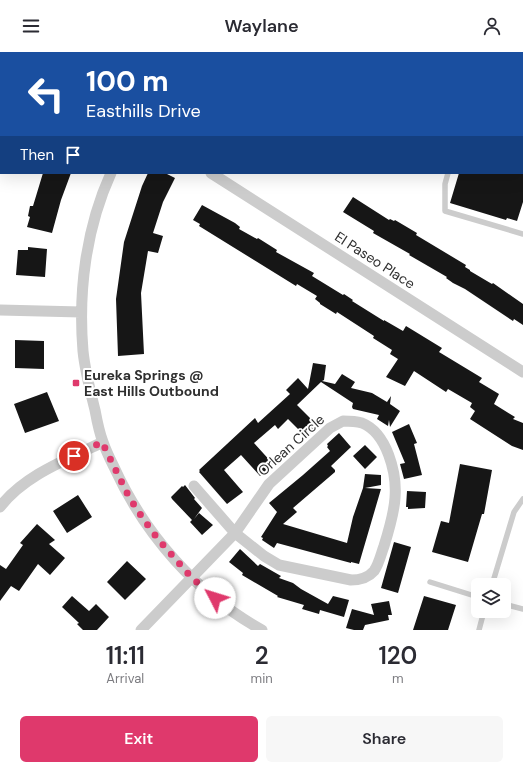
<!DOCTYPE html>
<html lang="en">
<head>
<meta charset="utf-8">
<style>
  body { margin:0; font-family:"DM Sans",sans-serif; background:#f7f7f7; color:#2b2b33; height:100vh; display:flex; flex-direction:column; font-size:15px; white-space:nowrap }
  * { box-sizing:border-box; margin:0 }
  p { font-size:13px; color:#7c7c81 }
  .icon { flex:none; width:22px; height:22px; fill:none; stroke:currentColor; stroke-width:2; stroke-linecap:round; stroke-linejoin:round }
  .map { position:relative; height:578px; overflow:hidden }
  .panel { display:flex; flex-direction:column; background:#fff; flex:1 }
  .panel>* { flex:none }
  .guide { position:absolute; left:0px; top:0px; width:523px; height:122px; box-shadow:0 4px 16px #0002; background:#1a4fa0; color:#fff; overflow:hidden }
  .fabs { position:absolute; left:471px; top:526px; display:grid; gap:8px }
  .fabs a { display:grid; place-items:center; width:40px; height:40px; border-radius:6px; background:#fff; box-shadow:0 4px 16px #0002; font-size:20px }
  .pin { position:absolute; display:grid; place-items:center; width:34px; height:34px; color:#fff; margin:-17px; border:2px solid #fff; border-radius:50%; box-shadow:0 1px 4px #0007 }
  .me { position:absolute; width:44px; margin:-22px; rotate:310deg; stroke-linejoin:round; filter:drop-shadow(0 0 3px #0008) }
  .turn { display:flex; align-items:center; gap:14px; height:84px; padding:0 20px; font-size:18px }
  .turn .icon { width:52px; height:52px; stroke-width:2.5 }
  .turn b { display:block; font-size:28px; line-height:34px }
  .then { display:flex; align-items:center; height:38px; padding:0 20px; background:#0003; gap:8px; font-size:15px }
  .eta { display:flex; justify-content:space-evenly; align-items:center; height:68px; text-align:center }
  .eta b { font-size:24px; font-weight:600; line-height:28px }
  .primary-button { display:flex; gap:8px; margin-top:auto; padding:8px 20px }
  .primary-button a { flex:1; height:46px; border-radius:6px; background:#df396c; color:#fff; font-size:16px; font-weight:600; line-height:46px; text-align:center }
  .primary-button a+a { background:#f7f7f7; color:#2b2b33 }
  header { display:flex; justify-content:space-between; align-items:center; height:52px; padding:0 20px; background:#fff; font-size:18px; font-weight:600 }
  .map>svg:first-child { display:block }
  .building { fill:#161616 }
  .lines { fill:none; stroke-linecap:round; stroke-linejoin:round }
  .service { stroke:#ccc; stroke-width:5.5 }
  .minor { stroke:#ccc; stroke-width:11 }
  .route { stroke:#df396c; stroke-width:7; stroke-dasharray:0 12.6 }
  .poi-dot { fill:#df396c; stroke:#fff; stroke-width:1.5 }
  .labels { text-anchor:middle; stroke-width:4; stroke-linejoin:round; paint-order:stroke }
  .street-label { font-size:14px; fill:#2f2f2f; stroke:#fff }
  .poi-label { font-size:14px; font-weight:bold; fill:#2f2f2f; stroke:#fff; text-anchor:start }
</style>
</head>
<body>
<header><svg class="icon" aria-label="menu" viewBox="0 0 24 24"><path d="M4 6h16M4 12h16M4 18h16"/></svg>Waylane<svg class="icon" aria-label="person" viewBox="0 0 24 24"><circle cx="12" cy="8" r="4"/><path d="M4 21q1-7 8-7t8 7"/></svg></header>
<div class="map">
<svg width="523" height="578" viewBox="0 0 523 578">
  <rect width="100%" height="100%" fill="#fff"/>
  <path class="building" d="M 43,121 L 71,121 L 61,148 L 52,181 L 27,175 L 30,165 L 28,164 L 30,154 L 33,154 Z
    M 148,121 L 165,121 L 175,126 L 163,150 L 153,181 L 163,184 L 158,201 L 148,199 L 141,241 L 144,302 L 118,304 L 116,247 L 124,190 L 142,134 Z
    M 459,121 L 523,121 L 523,150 L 517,169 L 507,166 L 506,168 L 450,151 Z
    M 353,145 L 389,168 L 390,167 L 394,169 L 395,168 L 417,181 L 416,183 L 466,213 L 465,215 L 470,218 L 470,219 L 492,232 L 493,231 L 523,252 L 523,273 L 514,267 L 513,269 L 465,237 L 453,231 L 446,226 L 447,225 L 409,203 L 410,202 L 373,181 L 374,179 L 343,160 Z
    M 202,153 L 235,171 L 240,175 L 239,177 L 257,187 L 258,186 L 277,198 L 276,200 L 314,221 L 312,224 L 343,243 L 344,242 L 353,248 L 352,249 L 384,269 L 384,268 L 403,279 L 406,274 L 442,296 L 439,300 L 482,326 L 479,330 L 499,342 L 494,352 L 515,365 L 513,367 L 523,371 L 523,398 L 512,394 L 470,367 L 475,359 L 470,355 L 472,351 L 448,337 L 446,340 L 414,319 L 405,334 L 386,325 L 398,307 L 390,302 L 392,298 L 373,286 L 374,284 L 337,260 L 336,262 L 320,252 L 320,251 L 315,247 L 317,244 L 297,232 L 296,234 L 199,174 L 200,172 L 193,168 Z
    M 28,195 L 47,197 L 45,225 L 16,223 L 18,198 L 28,198 Z
    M 15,288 L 44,289 L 44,317 L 15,316 Z
    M 313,311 L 326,313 L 324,328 L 322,329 L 335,332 L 342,322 L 355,330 L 351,336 L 372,341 L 387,350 L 391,344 L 390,352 L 400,359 L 390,375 L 389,368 L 388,374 L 377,367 L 379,363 L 353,357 L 352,355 L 353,351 L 321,330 L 297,353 L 315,371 L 314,378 L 306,385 L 288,367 L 278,377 L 275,373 L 254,391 L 273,412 L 260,424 L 241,403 L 224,418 L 243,440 L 227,452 L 199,420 L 200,419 L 199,418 L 255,366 L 258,371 L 290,342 L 286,338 L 298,326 L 308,337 Z
    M 47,340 L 59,369 L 25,381 L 14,352 Z
    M 409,372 L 417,391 L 414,392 L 422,423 L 404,427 L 400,412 L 405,411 L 392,380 Z
    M 339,381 L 351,395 L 331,414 L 335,418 L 335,420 L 293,456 L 297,460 L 283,472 L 347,491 L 353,465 L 363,436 L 365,422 L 381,423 L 381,433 L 365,436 L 381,437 L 359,512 L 351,510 L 351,511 L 277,491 L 274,496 L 262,488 L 263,486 L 261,485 L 277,460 L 269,451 L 303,423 L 330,399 L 327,395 L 328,394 L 327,392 Z
    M 365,393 L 377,405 L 365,417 L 353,404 Z
    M 460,412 L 492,418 L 484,462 L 482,462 L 468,510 L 432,500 L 441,469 L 449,471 Z
    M 185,433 L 195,446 L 194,447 L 202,456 L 194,467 L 199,461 L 213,473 L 202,483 L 190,470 L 192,468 L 172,447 L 171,445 L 182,434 L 183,435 Z
    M 407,439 L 426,440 L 425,456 L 408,457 L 408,455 L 406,455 Z
    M 78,443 L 92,465 L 67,481 L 53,459 Z
    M 37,472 L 55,488 L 49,492 L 65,506 L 50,523 L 38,512 L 19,539 L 11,534 L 0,549 L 0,513 L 6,517 L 23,493 L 20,491 Z
    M 394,490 L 411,495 L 398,541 L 381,536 Z
    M 240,497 L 258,514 L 260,512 L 281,524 L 279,526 L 293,531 L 301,537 L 328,552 L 333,544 L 349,548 L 344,565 L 320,558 L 319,562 L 302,557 L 304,553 L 277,545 L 278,544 L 242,523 L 243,521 L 229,510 Z
    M 127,509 L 146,527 L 125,548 L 107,530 Z
    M 72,544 L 89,559 L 96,552 L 109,565 L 97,578 L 83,578 L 77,572 L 79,571 L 62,555 Z
    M 424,544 L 456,553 L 448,578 L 413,578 Z
    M 389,549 L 392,563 L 388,563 L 389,568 L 365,573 L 363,578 L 354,578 L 346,576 L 352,557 L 374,563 L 371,552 Z"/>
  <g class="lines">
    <path class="service" d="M 323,0 L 324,1
      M 370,0 L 370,1
      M 437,0 L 437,1
      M 463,1 L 463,0
      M 522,31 L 523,31
      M 448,121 L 445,132 L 445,159 L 523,182
      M 430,530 L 478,545
      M 492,533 L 514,460 L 523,447
      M 504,552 L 523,557
      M 479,578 L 484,559"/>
    <path class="minor" d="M 196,1 L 197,0
      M 111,121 C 86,176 78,239 83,299 C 85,319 90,338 95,358 C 97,369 99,380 103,390 C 106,399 110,407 114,415 C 145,483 197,542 262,578
      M 211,121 L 523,320
      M 0,258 L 81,260
      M 343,369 C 350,369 355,369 362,371 C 387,381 397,421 395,446 C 394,462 389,478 384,494 C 381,502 379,512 374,519 C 368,526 360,528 351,528 L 279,513 L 264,504 L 235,481 L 269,432 L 330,376 Z
      M 0,455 C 24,423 68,407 103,390
      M 141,578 L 235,481 L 194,434"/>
  </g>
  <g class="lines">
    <path class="route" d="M 74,404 L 102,390 L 129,445 L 144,468 L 158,487 L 192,526 L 215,546"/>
  </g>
  <rect class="poi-dot" x="72" y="327" width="8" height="8" rx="2"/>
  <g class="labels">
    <g class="street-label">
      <text transform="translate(375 208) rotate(33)" y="5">El Paseo Place</text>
      <text transform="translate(291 393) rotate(-42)" y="5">Orlean Circle</text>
    </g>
    <g class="poi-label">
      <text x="84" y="328">Eureka Springs @<tspan x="84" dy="16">East Hills Outbound</tspan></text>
    </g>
  </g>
</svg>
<div class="fabs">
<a><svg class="icon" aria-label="layers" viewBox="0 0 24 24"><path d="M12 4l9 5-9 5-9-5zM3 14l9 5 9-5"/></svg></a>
</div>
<div class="pin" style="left:74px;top:404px;background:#d93025"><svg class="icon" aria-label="arrive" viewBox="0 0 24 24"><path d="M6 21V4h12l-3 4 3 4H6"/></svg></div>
<svg class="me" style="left:215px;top:546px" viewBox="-20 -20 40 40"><circle r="19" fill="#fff"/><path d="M0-13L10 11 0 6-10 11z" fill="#df396c"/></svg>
<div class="guide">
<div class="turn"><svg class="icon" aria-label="left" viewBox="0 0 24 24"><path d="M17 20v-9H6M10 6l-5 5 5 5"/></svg><div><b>100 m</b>Easthills Drive</div></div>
<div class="then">Then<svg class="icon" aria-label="arrive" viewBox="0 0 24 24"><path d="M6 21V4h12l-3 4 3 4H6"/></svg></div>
</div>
</div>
<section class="panel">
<div class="eta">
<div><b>11:11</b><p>Arrival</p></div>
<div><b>2</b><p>min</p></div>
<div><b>120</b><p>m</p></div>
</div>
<div class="primary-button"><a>Exit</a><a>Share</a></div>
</section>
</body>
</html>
